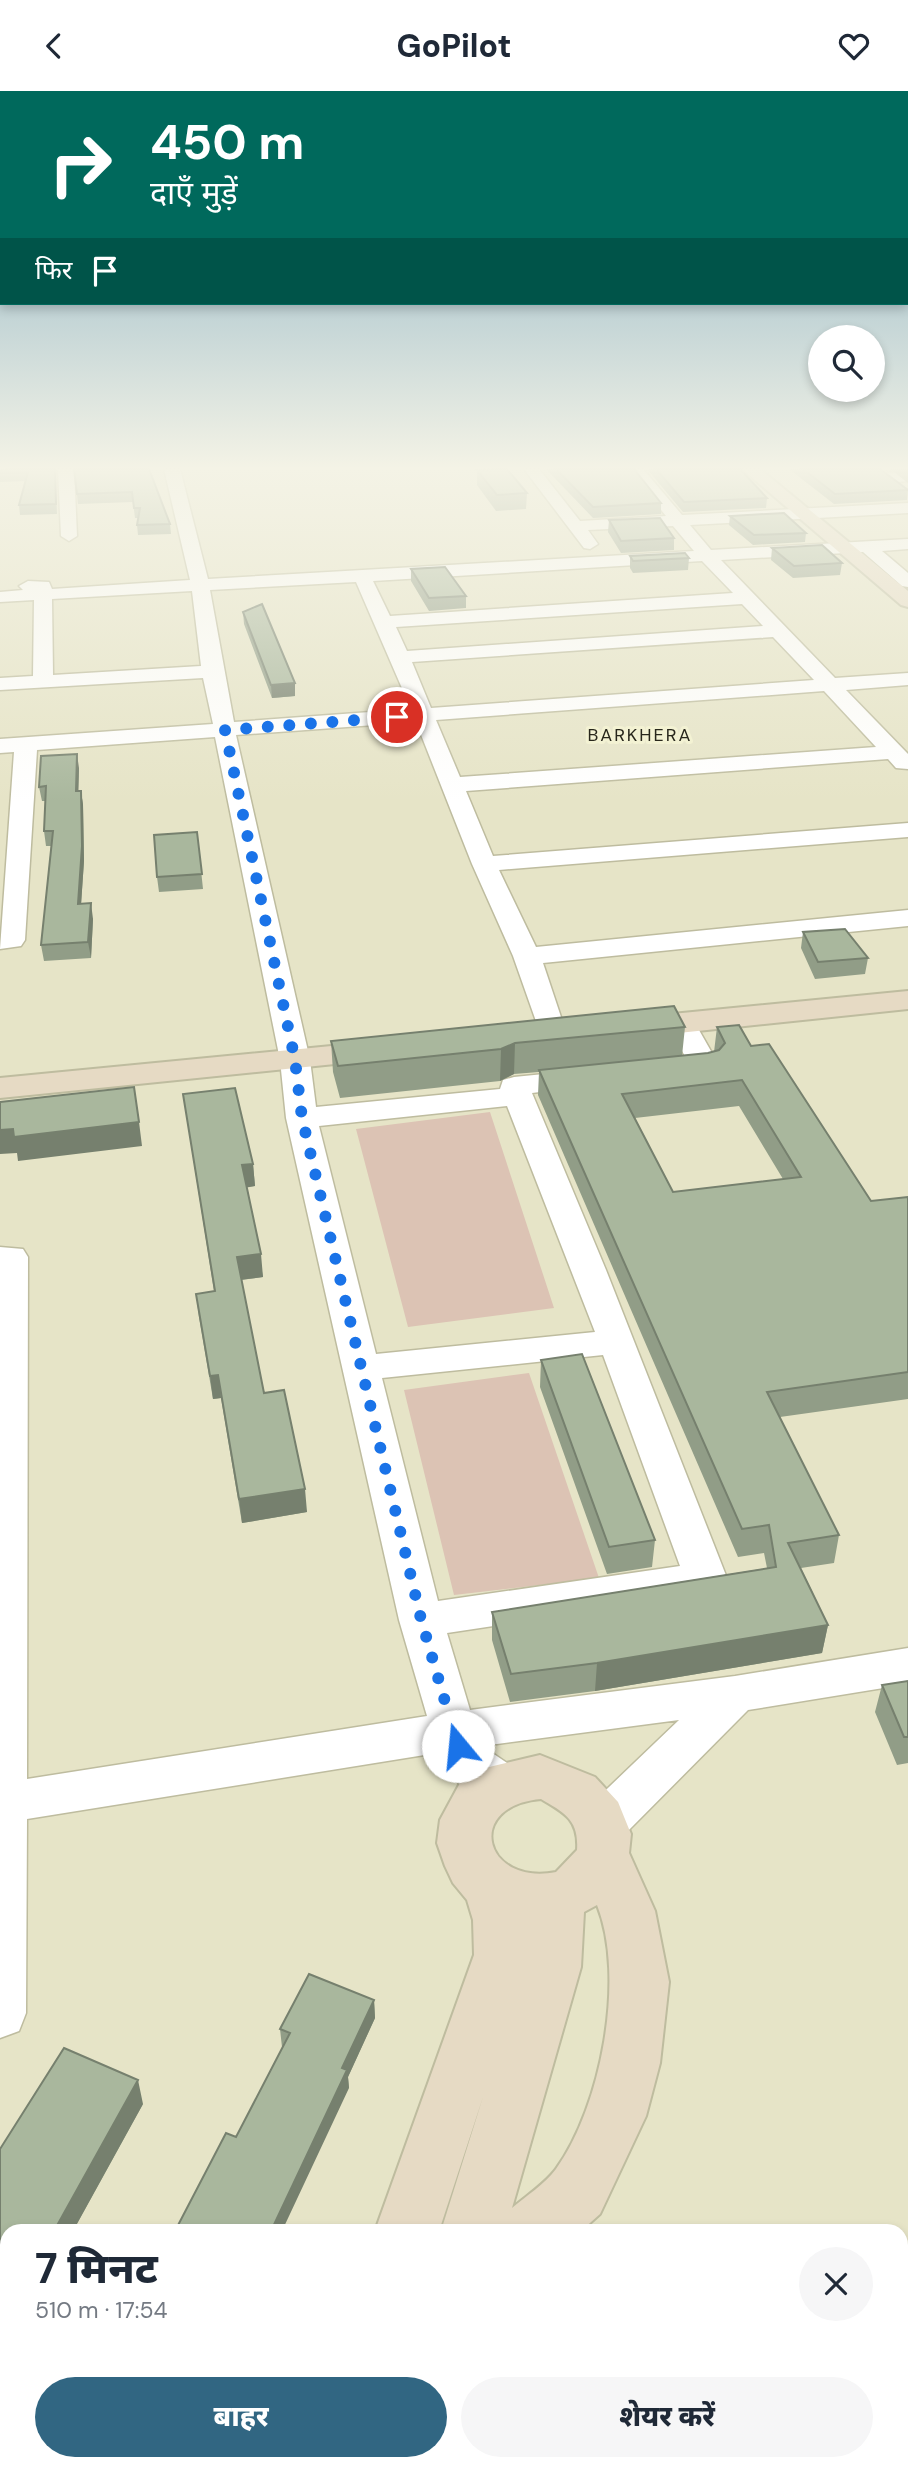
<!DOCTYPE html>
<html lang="hi">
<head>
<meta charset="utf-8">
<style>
  body { margin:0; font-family:"DM Sans","Noto Sans Devanagari",sans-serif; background:#f6f6f7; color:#1f2937; height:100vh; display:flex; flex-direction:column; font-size:26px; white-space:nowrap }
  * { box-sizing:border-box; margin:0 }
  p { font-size:23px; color:#747a83 }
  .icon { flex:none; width:38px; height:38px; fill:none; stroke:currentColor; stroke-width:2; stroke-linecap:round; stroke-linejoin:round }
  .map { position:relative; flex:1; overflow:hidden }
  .sheet { position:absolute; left:0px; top:2133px; width:908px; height:247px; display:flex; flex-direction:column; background:#fff; border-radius:21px 21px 0 0; box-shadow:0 4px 10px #0003 }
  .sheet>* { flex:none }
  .banner { position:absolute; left:0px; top:0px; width:908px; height:214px; box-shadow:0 4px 10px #0003; background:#00695c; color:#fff; overflow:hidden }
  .fabs { position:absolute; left:808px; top:234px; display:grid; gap:14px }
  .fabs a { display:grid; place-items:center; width:77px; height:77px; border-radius:50%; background:#fff; box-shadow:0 4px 10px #0003; font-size:35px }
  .pin { position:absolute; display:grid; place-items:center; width:60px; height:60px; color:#fff; margin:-30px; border:4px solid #fff; border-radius:50%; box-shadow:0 2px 7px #0007 }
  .me { position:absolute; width:77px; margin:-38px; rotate:343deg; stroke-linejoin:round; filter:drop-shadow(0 0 5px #0008) }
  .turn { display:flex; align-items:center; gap:24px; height:147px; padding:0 35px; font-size:32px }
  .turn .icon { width:91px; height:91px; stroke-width:2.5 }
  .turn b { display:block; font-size:49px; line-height:60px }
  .then { display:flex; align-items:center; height:66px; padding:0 35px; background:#0003; gap:14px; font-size:26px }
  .round { display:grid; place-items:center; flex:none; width:74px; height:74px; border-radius:37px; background:#f6f6f7 }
  .overview { display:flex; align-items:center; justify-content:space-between; height:119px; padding:0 35px }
  h1 { font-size:42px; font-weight:800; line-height:52px }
  .primary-button { display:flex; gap:14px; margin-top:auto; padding:14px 35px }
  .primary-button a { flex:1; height:80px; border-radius:42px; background:#316682; color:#fff; font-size:28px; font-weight:800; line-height:80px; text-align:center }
  .primary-button a+a { background:#f6f6f7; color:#1f2937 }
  header { display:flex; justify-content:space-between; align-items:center; height:91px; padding:0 35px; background:#fff; font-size:32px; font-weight:800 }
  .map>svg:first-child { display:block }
  .green { fill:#dcc3b4 }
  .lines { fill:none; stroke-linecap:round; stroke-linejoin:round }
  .street-casing { stroke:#bebc9f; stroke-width:3 }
  .secondary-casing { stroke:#bebc9f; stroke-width:4 }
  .street { fill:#fff; fill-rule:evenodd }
  .secondary { fill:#e6dac4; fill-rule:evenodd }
  .wall { fill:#919d87; fill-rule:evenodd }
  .shaded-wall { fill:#76806e }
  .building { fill:#a9b79d; stroke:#76806e; stroke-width:2; fill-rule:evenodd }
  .route { stroke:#1a73e8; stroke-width:12; stroke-dasharray:0 21.6 }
  .labels { text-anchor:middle; stroke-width:6; stroke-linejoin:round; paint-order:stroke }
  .far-neighbourhood-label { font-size:18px; letter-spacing:2px; fill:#28271c; stroke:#f3f2d3 }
</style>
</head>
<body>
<header><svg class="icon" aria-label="back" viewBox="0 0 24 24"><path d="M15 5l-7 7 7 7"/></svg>GoPilot<svg class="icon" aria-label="heart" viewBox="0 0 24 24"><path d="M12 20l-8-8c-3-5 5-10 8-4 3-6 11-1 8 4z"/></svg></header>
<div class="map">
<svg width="908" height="2379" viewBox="0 0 908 2379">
  <rect width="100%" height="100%" fill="#e6e4c7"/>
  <path class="green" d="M 490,1021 L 554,1217 L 408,1236 L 356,1038 Z
    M 529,1282 L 599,1487 L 454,1504 L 404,1299 Z"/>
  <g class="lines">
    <g class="street-casing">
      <path id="street" d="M 58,378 L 74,378 L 77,445 L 69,450 L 61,445 Z
        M 164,378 L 180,378 L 208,488 L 694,460 L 673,435 L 588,439 L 598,453 L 590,458 L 584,457 L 524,378 L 539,378 L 580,430 L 666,425 L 628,378 L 643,378 L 682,424 L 908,412 L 908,422 L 690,434 L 711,459 L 908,448 L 908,458 L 882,460 L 908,482 L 908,496 L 902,495 L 863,461 L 721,469 L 835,587 L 908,582 L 908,594 L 846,599 L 908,663 L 908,678 L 896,677 L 888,668 L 466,700 L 493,765 L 908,732 L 908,746 L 499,779 L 536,856 L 908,819 L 908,835 L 543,872 L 567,944 L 563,950 L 553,953 L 543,950 L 513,865 L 472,773 L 416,631 L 236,644 L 310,969 L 316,1016 L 500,998 L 503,989 L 514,986 L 584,979 L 595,982 L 599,988 L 595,994 L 532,1002 L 606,1179 L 727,1487 L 721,1498 L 706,1503 L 447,1542 L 470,1619 L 735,1585 L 908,1557 L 908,1593 L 748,1619 L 619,1749 L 602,1755 L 585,1749 L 578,1734 L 585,1719 L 679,1629 L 482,1655 L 516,1678 L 523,1692 L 516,1706 L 499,1712 L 482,1706 L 446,1684 L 437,1662 L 27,1728 L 26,1922 L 19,1940 L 0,1947 L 0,1156 L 23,1158 L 28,1166 L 27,1688 L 427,1625 L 399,1529 L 286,1027 L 280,969 L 215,646 L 37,659 L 25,849 L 21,855 L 0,858 L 14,661 L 0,662 L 0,648 L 213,633 L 203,587 L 0,599 L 0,587 L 33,585 L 34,509 L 0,511 L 0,501 L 23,499 L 19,495 L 28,490 L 49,491 L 52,498 L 190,489 ZM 702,470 L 733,502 L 390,525 L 373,490 ZM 356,491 L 411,618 L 234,631 L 210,499 ZM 192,500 L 201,575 L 53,584 L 52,508 ZM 742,513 L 763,535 L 407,560 L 396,536 ZM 773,546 L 814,589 L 431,617 L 412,571 ZM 824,600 L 876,656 L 460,686 L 436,629 ZM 507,1015 L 595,1241 L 376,1263 L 319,1035 ZM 603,1264 L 680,1475 L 438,1510 L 382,1287 Z
        M 908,380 L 908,390 L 887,392 L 879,387 L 887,382 Z
        M 681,923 L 691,926 L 695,932 L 720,976 L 716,982 L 671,989 L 660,986 L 656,980 L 660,974 L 687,969 L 667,932 L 671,926 Z
        M 715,2373 L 789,2373 L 791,2379 L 717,2379 Z"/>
    </g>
    <g class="secondary-casing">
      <path id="secondary" d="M 742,378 L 760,378 L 908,500 L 908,516 L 901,514 Z
        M 908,900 L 908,918 L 631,947 L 620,944 L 615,937 L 620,930 L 631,927 Z
        M 383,950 L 394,953 L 399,960 L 394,967 L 0,1007 L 0,987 Z
        M 540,1664 L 595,1686 L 618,1711 L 631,1743 L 629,1762 L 655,1820 L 669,1891 L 660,1972 L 646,2025 L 600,2123 L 581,2140 L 441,2140 L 483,2006 L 439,2140 L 375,2140 L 474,1864 L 473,1829 L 467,1809 L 453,1792 L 445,1775 L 437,1752 L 440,1729 L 460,1692 L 485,1677 ZM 541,1708 C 565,1722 579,1729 577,1759 L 556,1781 C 484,1795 463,1715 541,1708 ZM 597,1814 C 626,1886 601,2016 556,2078 C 545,2093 526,2105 512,2117 L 581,1876 L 584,1821 Z
        M 284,2373 L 354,2373 L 352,2379 L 282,2379 Z
        M 356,2373 L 426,2373 L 424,2379 L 354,2379 Z"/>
    </g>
    <use href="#street" class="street"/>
    <use href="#secondary" class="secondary"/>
  </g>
  <path class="wall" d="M 55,378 L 57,423 L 20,424 L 19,414 L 25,390 L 0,391 L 0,379 Z
    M 74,378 L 149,378 L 170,433 L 171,443 L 138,444 L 137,434 L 138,427 L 135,427 L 133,411 L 78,413 Z
    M 546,378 L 634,378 L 661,412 L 661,423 L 593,427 Z
    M 647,378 L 740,378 L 767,407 L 766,417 L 683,421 Z
    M 789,378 L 880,378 L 908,398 L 907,409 L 834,413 Z
    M 890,378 L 908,378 L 908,392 Z
    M 477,379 L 527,402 L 526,418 L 496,420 L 477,394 Z
    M 730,425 L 806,442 L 805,451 L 753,454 L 729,434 Z
    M 609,429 L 674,447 L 674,459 L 621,462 L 608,441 Z
    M 772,457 L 842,472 L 840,484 L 793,487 L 771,469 Z
    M 630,465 L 689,467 L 688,479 L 633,482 L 630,477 Z
    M 411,478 L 466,505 L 466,517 L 429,520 L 411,490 Z
    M 243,521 L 295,592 L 295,605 L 272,607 L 244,533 Z
    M 79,677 L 78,700 L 81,700 L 83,714 L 84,770 L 81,813 L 93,828 L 91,867 L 44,870 L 41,854 L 51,755 L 46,755 L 44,740 L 46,710 L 42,710 L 39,696 Z
    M 197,741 L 203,798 L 159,801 L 157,786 Z
    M 803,841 L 868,867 L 865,883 L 815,888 L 801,857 Z
    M 685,936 L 682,965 L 714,961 L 717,936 L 751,955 L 871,1110 L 908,1106 L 908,1308 L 780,1326 L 839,1444 L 834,1472 L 801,1477 L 828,1534 L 822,1562 L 595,1600 L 510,1611 L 492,1549 L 492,1521 L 767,1477 L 764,1462 L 738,1466 L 538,1004 L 539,981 L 514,983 L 500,990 L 340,1007 L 333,981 L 331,950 ZM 739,1015 L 783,1088 L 673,1101 L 635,1027 Z
    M 183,1003 L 253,1073 L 255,1095 L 246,1096 L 263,1186 L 241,1189 L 264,1302 L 307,1421 L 242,1432 L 221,1307 L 213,1308 L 199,1226 L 196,1203 L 214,1200 Z
    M 541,1269 L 655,1449 L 652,1476 L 607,1483 L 540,1296 Z
    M 908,1590 L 908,1672 L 897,1674 L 875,1621 L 882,1594 Z
    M 374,1909 L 375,1927 L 348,1986 L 349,1997 L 282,1956 L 280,1938 Z
    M 143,2013 L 73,2140 L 7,2140 L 7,2183 L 0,2180 L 0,2058 Z"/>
  <path class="shaded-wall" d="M 295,592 L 295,605 L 272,607 L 271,594 Z
    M 77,663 L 79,677 L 78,715 L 76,700 Z
    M 81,700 L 83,714 L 84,770 L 80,829 L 78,813 Z
    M 91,812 L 93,828 L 91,867 L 88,851 Z
    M 515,952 L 514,983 L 500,990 L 501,958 Z
    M 139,1031 L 142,1055 L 18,1070 L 17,1062 L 0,1063 L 0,1039 Z
    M 253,1073 L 255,1095 L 244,1097 L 242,1074 Z
    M 261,1163 L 263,1186 L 239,1189 L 237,1166 Z
    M 218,1284 L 221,1307 L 213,1308 L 210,1285 Z
    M 305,1398 L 307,1421 L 242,1432 L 239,1408 Z
    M 828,1534 L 822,1562 L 595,1600 L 597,1572 Z
    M 374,1909 L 375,1927 L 348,1986 L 349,1997 L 282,2140 L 271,2140 L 342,1977 Z
    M 138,1989 L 143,2013 L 73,2140 L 54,2140 Z"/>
  <path class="building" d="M 14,378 L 55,378 L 56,413 L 19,414 L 28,381 L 0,382 L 0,379 Z
    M 74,378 L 149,378 L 170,433 L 137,434 L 140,417 L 134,417 L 132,401 L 77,403 Z
    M 507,378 L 527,402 L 497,404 L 477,379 Z
    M 556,378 L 634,378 L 661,412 L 593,416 Z
    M 656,378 L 740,378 L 767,407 L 684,411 Z
    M 803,378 L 880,378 L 908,399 L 835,403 Z
    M 784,422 L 806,442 L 754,444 L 730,425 Z
    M 660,427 L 674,447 L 621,450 L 609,429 Z
    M 822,454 L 842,472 L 794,475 L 772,457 Z
    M 685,462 L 689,467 L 633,470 L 630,465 Z
    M 445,476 L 466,505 L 429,507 L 411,478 Z
    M 262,513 L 295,592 L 271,594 L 243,521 Z
    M 77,663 L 76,700 L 81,700 L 82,755 L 78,813 L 91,812 L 88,851 L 41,854 L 53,740 L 44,740 L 46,695 L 39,696 L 41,665 Z
    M 197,741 L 202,783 L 157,786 L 154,744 Z
    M 845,838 L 868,867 L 818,871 L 803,841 Z
    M 674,915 L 685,936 L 515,952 L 501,958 L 338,975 L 331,950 Z
    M 739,934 L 751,955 L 769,953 L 871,1110 L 908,1106 L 908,1281 L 767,1301 L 839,1444 L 788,1452 L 828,1534 L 597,1572 L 511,1583 L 492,1521 L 776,1476 L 769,1434 L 742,1438 L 539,979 L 708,962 L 719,959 L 725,952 L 717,936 ZM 742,989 L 801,1086 L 673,1101 L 622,1003 Z
    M 134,996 L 139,1031 L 14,1046 L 13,1038 L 0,1039 L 0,1011 Z
    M 235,997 L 253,1073 L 242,1074 L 261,1163 L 237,1166 L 264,1302 L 284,1299 L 305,1398 L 239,1408 L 218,1284 L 210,1285 L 196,1203 L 215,1200 L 183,1003 Z
    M 582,1263 L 655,1449 L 609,1456 L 541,1269 Z
    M 908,1590 L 908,1646 L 904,1646 L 882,1594 Z
    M 309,1883 L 374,1909 L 342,1977 L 347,1979 L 271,2140 L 175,2140 L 226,2042 L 236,2046 L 290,1942 L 280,1938 Z
    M 64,1957 L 138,1989 L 54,2140 L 7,2140 L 7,2166 L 0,2162 L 0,2058 Z"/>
  <linearGradient id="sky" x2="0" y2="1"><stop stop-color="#7ba8bf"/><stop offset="0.53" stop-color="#f4f3e6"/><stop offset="1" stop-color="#f4f3e6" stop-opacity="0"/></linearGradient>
  <rect width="908" height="711" fill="url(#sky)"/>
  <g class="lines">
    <path class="route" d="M 397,626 L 225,639 L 295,969 L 302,1027 L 421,1528 L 458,1655"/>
  </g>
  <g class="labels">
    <g class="far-neighbourhood-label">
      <text x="640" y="650">BARKHERA</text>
    </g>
  </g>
</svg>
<div class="fabs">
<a><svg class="icon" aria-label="search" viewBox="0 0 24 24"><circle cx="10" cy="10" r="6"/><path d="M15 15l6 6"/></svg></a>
</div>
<div class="pin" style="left:397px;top:626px;background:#d93025"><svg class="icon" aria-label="arrive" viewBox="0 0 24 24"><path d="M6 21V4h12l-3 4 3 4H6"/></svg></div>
<svg class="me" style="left:458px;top:1655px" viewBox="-20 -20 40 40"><circle r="19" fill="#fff"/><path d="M0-13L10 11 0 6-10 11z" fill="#1a73e8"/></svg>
<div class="banner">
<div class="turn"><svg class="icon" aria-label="right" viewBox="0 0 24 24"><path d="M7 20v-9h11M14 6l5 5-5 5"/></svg><div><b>450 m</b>दाएँ मुड़ें</div></div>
<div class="then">फिर<svg class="icon" aria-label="arrive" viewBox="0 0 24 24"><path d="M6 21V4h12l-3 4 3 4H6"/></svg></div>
</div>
<section class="sheet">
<div class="overview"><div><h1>7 मिनट</h1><p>510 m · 17:54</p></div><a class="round"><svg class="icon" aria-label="close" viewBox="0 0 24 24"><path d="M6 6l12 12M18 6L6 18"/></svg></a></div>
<div class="primary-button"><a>बाहर</a><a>शेयर करें</a></div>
</section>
</div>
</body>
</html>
